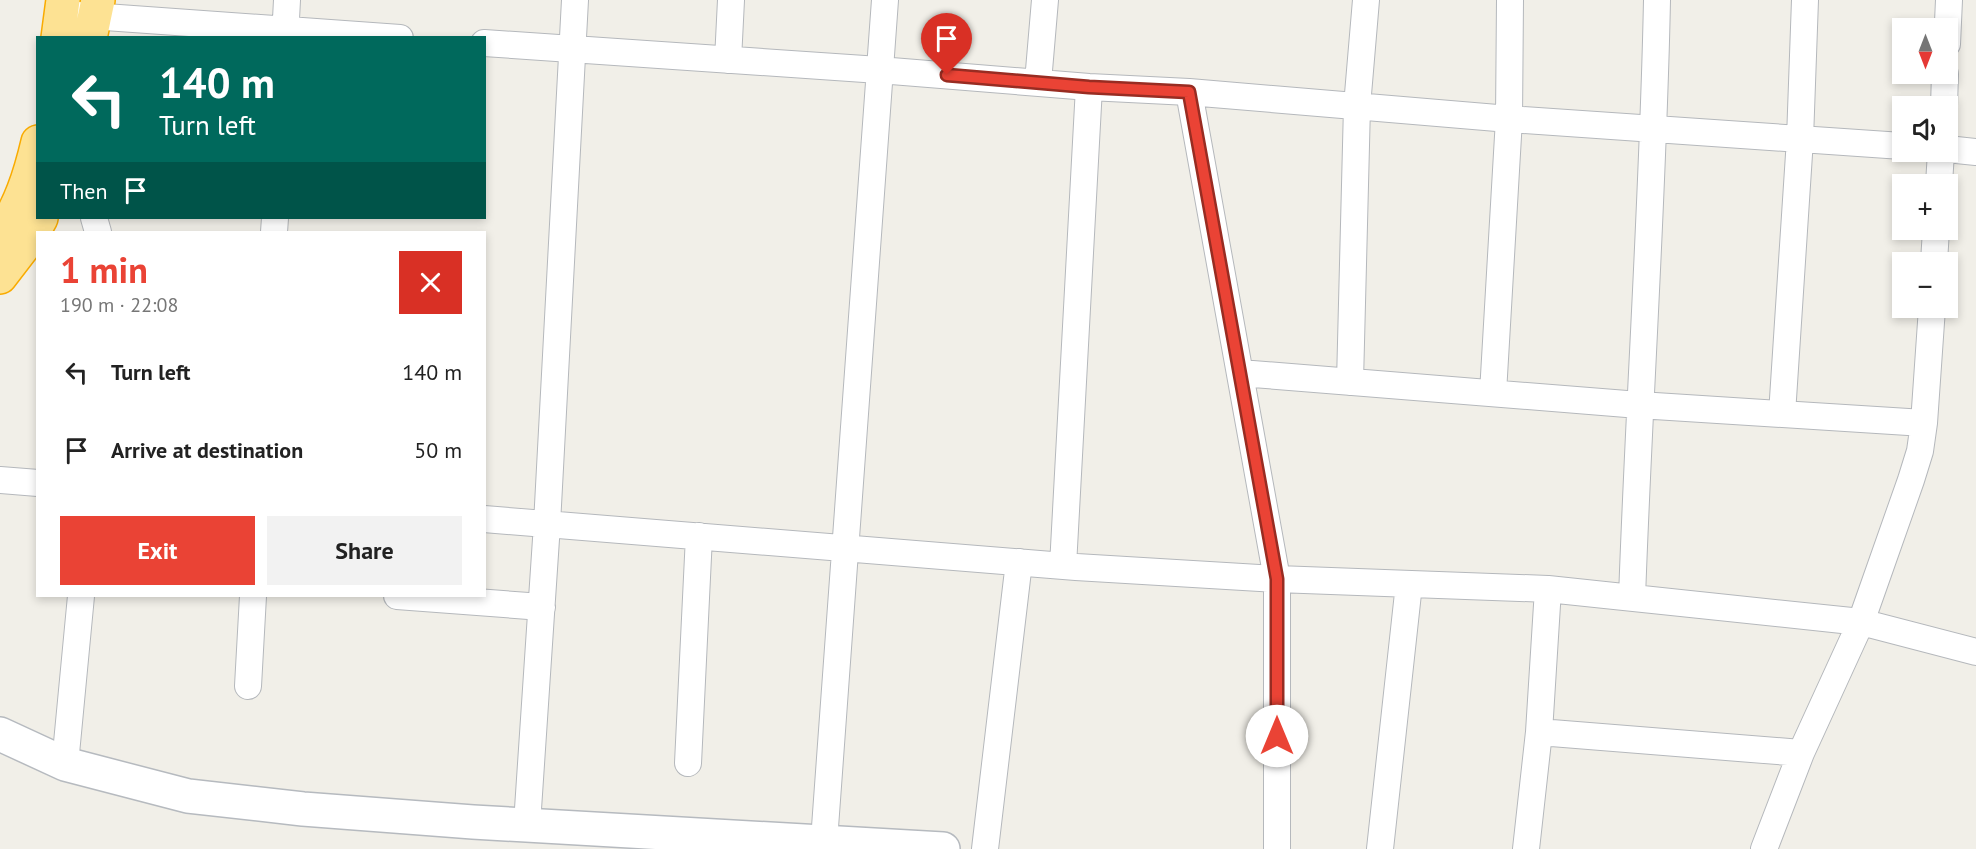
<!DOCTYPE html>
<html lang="en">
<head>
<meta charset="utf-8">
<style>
  body { margin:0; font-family:"PT Sans",sans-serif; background:#f2f2f2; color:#222; height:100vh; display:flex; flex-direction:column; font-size:22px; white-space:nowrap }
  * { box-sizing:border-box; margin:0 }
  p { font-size:20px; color:#767676 }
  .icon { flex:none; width:33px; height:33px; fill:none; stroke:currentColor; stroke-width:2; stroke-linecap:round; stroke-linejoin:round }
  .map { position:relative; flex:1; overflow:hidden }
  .sheet { position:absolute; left:36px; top:231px; width:450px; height:366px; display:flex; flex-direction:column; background:#fff; border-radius:0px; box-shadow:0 3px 9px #0003 }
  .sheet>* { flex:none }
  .hud { position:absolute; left:36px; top:36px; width:450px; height:183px; border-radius:0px; box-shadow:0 3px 9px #0003; background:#00695c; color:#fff; overflow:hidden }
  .needle { width:39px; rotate:180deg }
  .controls { position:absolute; left:1892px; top:18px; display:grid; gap:12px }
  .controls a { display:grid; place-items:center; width:66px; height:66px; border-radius:0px; background:#fff; box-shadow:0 3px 9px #0003; font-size:30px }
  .pin { position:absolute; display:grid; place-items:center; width:51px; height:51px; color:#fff; margin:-62px -26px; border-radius:50% 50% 50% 0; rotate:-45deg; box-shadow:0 0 6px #0007 }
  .pin .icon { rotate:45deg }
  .me { position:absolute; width:66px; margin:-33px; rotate:0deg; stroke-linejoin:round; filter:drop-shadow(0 0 4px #0008) }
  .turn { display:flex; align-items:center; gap:21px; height:126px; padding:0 24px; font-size:27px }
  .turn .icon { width:78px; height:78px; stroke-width:2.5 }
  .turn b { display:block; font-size:42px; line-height:51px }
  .then { display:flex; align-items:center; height:57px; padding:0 24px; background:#0003; gap:12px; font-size:22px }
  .round { display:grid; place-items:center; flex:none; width:63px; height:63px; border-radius:0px; background:#f2f2f2 }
  .summary { display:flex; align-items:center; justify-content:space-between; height:102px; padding:0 24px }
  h1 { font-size:36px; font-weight:600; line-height:45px; color:#ea4335 }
  .primary-button { display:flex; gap:12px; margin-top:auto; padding:12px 24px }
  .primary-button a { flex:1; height:69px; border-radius:0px; background:#ea4335; color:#fff; font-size:24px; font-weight:600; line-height:69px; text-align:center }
  .primary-button a+a { background:#f2f2f2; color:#222 }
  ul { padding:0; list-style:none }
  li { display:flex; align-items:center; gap:18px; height:78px; padding:0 24px }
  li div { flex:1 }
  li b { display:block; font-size:22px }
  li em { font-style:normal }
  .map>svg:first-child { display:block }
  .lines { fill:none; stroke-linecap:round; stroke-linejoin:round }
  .street-casing { stroke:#b5b8bc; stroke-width:28 }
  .secondary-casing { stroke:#b6babf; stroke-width:36 }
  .highway-casing { stroke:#f9ab00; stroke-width:36 }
  .street { stroke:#fff; stroke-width:26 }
  .secondary { stroke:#fff; stroke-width:33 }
  .highway { stroke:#fde293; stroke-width:33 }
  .route-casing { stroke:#982c22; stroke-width:15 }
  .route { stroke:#ea4335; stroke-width:10 }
</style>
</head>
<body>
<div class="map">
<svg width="1976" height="849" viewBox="0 0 1976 849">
  <rect width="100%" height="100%" fill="#f1efe8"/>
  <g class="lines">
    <g class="street-casing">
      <path id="street" d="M 77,15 L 400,38
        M 285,38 L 287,0
        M 484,43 L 879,70 L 1089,87 L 1189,92 L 1509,119 L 1902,146
        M 1947,44 L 1949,0
        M 728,60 L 731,0
        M 1038,82 L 1045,0
        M 1189,92 L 1277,579 L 1277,849
        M 1944,106 L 1945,74
        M 1947,149 L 1976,152
        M 1939,184 L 1941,152
        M 94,218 L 98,232
        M 274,232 L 275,218
        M 1934,262 L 1936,230
        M 1240,373 L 1639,405 L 1924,423
        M 1350,382 L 1357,106 L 1366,0
        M 1493,393 L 1509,119 L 1510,0
        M 1782,414 L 1800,139 L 1805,0
        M 0,480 L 38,483
        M 484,519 L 1076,567 L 1277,579 L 1548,589 L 1861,622 L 1976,652
        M 1063,566 L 1089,87
        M 397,596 L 542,607
        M 1632,598 C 1639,399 1653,200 1657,0
        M 248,686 L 253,596
        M 1539,732 L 1801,753
        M 688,763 L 699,536
        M 65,764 L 81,596
        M 527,824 L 547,524 L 575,0
        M 824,841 L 885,0
        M 985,849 L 1019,562
        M 1380,849 L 1409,584
        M 1526,849 L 1539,732 L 1548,589
        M 1764,849 L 1801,753 L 1861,622 L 1911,480 L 1920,451 L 1924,423 L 1932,308"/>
    </g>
    <g class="secondary-casing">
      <path id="secondary" d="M 0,734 L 65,764 L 188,796 L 303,809 L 473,822 L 943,849"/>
    </g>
    <g class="highway-casing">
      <path id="highway" d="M 58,38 L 63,0
        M 90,38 L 98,0
        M 0,235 C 20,207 30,176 38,142
        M 0,277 L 30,238 L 41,218"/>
    </g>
    <use href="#street" class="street"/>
    <use href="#secondary" class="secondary"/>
    <use href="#highway" class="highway"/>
  </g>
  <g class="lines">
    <g class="route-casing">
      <path id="route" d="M 947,75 L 1089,87 L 1189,92 L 1277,579 L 1277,736"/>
    </g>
    <use href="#route" class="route"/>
  </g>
</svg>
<div class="controls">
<a><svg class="needle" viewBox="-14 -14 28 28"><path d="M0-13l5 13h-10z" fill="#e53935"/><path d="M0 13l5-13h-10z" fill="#767676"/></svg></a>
<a><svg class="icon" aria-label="sound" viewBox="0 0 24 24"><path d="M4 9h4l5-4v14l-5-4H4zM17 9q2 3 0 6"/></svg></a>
<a>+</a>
<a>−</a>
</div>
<div class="pin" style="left:947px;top:75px;background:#d93025"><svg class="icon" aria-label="arrive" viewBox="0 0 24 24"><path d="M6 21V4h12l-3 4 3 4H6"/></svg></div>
<svg class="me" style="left:1277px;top:736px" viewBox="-20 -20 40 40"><circle r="19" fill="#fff"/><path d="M0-13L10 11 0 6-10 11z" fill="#ea4335"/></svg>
<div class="hud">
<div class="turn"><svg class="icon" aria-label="left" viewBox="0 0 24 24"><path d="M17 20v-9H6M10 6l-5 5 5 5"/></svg><div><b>140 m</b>Turn left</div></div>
<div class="then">Then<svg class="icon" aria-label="arrive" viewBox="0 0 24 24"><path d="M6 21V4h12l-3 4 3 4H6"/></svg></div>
</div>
<section class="sheet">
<div class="summary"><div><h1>1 min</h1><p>190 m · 22:08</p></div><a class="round" style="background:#d93025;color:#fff"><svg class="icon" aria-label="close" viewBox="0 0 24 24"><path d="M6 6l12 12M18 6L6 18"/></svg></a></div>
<ul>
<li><svg class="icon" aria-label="left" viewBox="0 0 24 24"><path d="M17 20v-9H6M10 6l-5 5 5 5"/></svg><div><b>Turn left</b></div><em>140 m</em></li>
<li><svg class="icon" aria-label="arrive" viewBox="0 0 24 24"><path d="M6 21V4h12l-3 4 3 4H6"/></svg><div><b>Arrive at destination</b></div><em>50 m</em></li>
</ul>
<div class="primary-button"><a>Exit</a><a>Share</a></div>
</section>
</div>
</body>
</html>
